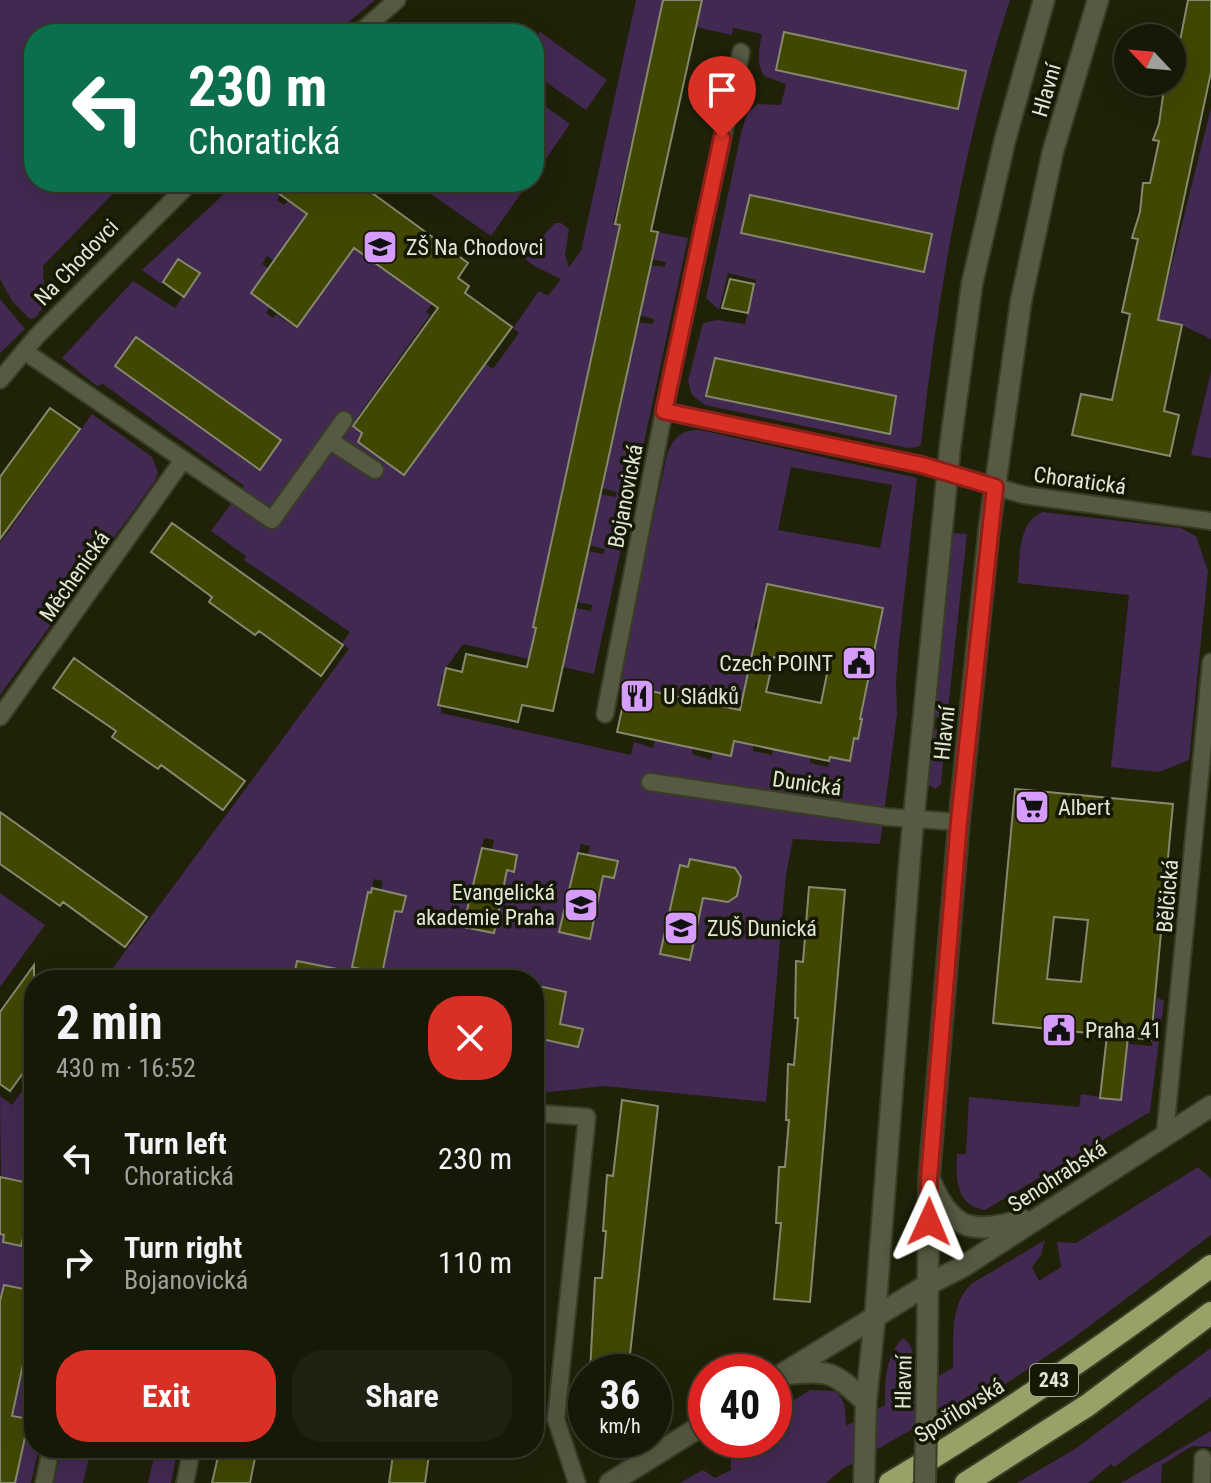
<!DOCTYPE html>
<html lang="en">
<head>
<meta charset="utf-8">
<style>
  body { margin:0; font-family:"Roboto Condensed",sans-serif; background:#202211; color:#f1f3f6; height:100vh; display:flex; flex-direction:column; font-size:30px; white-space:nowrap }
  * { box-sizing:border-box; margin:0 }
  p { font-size:26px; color:#9ea09b }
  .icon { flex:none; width:44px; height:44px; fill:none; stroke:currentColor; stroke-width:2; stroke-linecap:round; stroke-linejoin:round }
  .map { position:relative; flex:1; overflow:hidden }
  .details { position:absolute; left:24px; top:970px; width:520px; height:488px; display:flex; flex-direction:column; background:#171907; border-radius:32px; box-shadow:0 8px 32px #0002,0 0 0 2px #363828 }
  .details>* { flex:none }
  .top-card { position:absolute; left:24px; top:24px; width:520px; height:168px; border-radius:32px; box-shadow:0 8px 32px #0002,0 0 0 2px #363828; background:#0b6e4f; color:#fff; overflow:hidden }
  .needle { width:52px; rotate:296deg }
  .buttons { position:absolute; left:1114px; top:24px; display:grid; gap:16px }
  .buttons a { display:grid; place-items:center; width:72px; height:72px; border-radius:50%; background:#171907; box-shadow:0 8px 32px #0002,0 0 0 2px #363828; font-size:40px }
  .speed { position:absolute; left:568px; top:1354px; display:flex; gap:16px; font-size:40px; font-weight:700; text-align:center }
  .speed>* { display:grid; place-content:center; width:104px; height:104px; border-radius:50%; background:#171907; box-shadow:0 8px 32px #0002,0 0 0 2px #363828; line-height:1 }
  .speed small { font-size:20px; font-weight:400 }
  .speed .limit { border:12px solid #d22; background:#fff; color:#111 }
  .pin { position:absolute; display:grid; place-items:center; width:68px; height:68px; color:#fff; margin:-82px -34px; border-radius:50% 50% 50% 0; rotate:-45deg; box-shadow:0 0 8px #0007 }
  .pin .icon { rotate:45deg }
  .me { position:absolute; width:88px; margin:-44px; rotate:1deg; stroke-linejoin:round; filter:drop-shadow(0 0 6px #0008) }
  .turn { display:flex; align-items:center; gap:28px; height:168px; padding:0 32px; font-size:36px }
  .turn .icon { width:104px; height:104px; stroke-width:2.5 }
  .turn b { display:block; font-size:56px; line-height:68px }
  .round { display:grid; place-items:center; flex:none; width:84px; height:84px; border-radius:32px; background:#202211 }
  .overview { display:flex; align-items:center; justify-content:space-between; height:136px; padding:0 32px }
  h1 { font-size:48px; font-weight:700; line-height:60px }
  .action { display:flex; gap:16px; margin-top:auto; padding:16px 32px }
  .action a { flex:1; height:92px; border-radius:32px; background:#d93025; color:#fff; font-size:32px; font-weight:700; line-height:92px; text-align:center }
  .action a+a { background:#202211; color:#f1f3f6 }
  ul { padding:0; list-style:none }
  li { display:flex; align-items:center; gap:24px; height:104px; padding:0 32px }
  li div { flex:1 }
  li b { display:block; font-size:30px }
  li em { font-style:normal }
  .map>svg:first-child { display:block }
  .green { fill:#422952; fill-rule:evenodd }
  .building { fill:#414702; stroke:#85896e; stroke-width:2; fill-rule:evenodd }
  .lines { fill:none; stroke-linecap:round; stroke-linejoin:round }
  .minor-casing { stroke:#3a3d26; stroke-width:20 }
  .tertiary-casing { stroke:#3a3d26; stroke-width:24 }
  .trunk-casing { stroke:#3a3d26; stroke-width:26 }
  .minor { stroke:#565a42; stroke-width:16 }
  .tertiary { stroke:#565a42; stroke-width:20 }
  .trunk { stroke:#99a068; stroke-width:22 }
  .tertiary-bridge-casing { stroke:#3a3d26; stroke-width:24; stroke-linecap:butt }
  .tertiary-bridge { stroke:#565a42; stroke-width:20 }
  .route-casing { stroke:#8d1f18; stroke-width:20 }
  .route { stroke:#d93025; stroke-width:14 }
  .labels { text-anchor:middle; stroke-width:7; stroke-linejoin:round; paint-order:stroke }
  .shield { fill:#151802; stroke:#a5a897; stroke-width:2 }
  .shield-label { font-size:20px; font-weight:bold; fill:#e3e6d7 }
  .street-label { font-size:22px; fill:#e3e6d7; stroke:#151802 }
  .poi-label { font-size:22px; fill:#e3e6d7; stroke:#151802; text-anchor:start }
</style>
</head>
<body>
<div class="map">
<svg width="1211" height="1483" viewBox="0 0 1211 1483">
  <rect width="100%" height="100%" fill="#1f2109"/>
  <path class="green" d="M 0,0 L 375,0 L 334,34 L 34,34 L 34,182 L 124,182 L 43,266 L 45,305 L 35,318 L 30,319 L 12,301 L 0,279 Z
    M 636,0 L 662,0 L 659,20 L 613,223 L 619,225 L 533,627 L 575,608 L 591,611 L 592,605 L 577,602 L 588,551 L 603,554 L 605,549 L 589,545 L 600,494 L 615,497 L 617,492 L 601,488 L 619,416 L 637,322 L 653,324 L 654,319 L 639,315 L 650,265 L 665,267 L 666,262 L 651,259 L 657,232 L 688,238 L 594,674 L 463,644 L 446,668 L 444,677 L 441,677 L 441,713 L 631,755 L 634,742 L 653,748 L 655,740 L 693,748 L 692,754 L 711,760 L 713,752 L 731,756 L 734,741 L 753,745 L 753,751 L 772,755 L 773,749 L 810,757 L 810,763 L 828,767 L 831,757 L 849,761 L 854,738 L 858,739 L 862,720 L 860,719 L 883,608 L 767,584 L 759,622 L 756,621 L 754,629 L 757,630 L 741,710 L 628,686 L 626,692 L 619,679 L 667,454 C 674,437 681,430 700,430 L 917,478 L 899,644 L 896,682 L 897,714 L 880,844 L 793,839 L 786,874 L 766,1102 L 604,1086 L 541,1093 L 534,1096 L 534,1019 L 540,1021 L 578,1047 L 583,1030 L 560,1024 L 566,992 L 534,986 L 534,980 L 325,980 L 327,967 L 298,961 L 293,980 L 104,980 L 349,649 L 342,643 L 350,632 L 244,560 L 246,556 L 211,531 L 244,486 L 103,384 L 97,386 L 62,358 L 133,281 L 175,308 L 199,273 L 178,260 L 161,284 L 142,270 L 237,182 L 276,182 L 271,188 L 280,194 L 277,200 L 284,205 L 288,200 L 308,215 L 274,261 L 267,256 L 262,264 L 269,269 L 251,293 L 270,307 L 266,313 L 273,318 L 276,314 L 296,328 L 354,248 L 432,304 L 426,312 L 430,315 L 358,416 L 353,426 L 364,435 L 359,442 L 404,475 L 479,375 L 471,368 L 477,358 L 493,369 L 519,333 L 513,328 L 539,291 L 548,296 L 561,279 L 534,266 L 516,251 L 521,241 L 530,245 L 542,237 L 555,223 L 561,223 L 569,229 L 565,255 L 569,267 L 581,251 ZM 137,337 L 280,440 L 260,469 L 115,366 ZM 791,467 L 892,485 L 880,548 L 778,530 ZM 484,838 L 494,840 L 492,850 L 517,855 L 514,871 L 507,870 L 494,933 L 463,927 ZM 581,844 L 590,846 L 588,855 L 559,932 ZM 690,859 L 734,868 L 741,877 L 737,896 L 728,902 L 703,898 L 690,960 L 660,953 L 680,865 L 688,867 ZM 374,879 L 383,881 L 381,890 L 406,896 L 402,912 L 395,911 L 382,973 L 368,904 Z
    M 702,0 L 1010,0 C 963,144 938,293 921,444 L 918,447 L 908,448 L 705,405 L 692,395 L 688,381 L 703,323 L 717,320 L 745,324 L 756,280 L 728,273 L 719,310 L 706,298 L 742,129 L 748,112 L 758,104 L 781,105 L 786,84 L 764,76 C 756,62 759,50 762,34 L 733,28 L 732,35 L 696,27 ZM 783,33 L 966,71 L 958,108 L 776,70 ZM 750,195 L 932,234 L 924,272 L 741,233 ZM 714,358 L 896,396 L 890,434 L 706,396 Z
    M 540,32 L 607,80 L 586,110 L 534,74 L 534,41 Z
    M 534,98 L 570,124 L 534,176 Z
    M 1211,108 L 1211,339 L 1182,325 L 1158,320 Z
    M 427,182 L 529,182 L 491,236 L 422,188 Z
    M 0,299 L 25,329 L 0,353 Z
    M 1211,372 L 1211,458 L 1191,455 Z
    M 92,414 L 152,457 L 158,472 L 155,481 L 0,695 L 0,543 Z
    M 1043,512 L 1180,528 L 1196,536 L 1208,571 L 1189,760 L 1159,772 L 1111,767 L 1129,595 L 1018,583 C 1020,558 1017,522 1043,512 Z
    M 953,533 L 967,534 L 947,719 L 933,717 Z
    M 931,729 L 946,730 L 941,784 L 935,789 L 927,784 Z
    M 0,893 L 45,925 L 0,987 Z
    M 1157,997 L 1164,1001 L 1150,1112 L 985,1210 C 955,1206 956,1177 957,1154 L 966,1154 L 969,1097 L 1079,1107 L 1081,1094 L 1121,1100 L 1126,1056 L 1105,1053 L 1107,1042 L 1152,1046 Z
    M 34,1075 L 34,1184 L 1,1177 L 0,1096 L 12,1105 Z
    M 1198,1167 L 1211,1179 L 1211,1235 L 1072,1339 L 979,1402 L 946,1410 L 841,1470 L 826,1483 L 680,1483 L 703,1470 L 715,1478 L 731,1470 L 731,1453 L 753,1440 L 774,1440 L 775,1412 L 810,1390 L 835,1391 C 847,1402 845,1411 846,1426 L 885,1405 C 885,1381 885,1356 903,1338 C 919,1349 914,1371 914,1389 L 953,1368 C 954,1340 949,1306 971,1284 L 1045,1240 L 1041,1255 L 1032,1267 L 1039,1281 L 1061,1267 L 1057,1242 L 1076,1243 Z
    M 31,1203 L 34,1204 L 34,1291 L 4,1285 L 0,1301 L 0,1234 L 4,1235 Z
    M 34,1313 L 34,1448 L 39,1448 L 31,1483 L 15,1483 L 28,1419 L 12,1416 Z
    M 1211,1348 L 1211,1397 L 1114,1467 L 1111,1464 L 1088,1483 L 1017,1483 L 1075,1449 Z
    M 1211,1431 L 1211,1447 L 1192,1446 L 1162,1465 L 1161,1483 L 1121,1483 Z
    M 62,1448 L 91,1448 L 83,1483 L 54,1483 Z
    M 156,1448 L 178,1448 L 171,1483 L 148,1483 Z"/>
  <path class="building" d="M 663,0 L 702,0 L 651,231 L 658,232 L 553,711 L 522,705 L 518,722 L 438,705 L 446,668 L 462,672 L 466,654 L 527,667 L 536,628 L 533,627 L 620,225 L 615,224 Z
    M 1188,0 L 1211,0 L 1211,72 L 1158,320 L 1182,325 L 1164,411 L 1179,415 L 1170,456 L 1072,435 L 1081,394 L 1112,400 L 1130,314 L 1122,312 L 1138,239 L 1132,238 L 1140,212 L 1143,183 L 1150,183 L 1159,141 L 1153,140 L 1159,124 L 1165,82 L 1172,82 Z
    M 784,32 L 966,71 L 958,109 L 776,70 Z
    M 263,182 L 357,182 L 468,263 L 458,278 L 469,286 L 465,293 L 512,327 L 404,475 L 358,442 L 362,433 L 353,426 L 438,308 L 354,248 L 297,327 L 251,293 L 307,214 Z
    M 750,195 L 932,234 L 924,272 L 741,233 Z
    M 178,259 L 200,273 L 184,297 L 163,282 Z
    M 730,279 L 754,284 L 748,313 L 722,308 Z
    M 136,337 L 281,440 L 260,470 L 115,366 Z
    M 715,358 L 896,396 L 890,434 L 706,396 Z
    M 50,408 L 80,429 L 0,539 L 0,477 Z
    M 172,523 L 343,645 L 321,676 L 259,631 L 255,635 L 209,602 L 212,597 L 151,552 Z
    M 767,584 L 883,608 L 860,719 L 862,719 L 858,739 L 854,738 L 850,761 L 830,757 L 829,761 L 734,741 L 731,756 L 617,732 L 627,686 L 740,710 ZM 774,657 L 828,669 L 821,703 L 766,692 Z
    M 74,658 L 245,781 L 223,810 L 161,765 L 158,769 L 112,737 L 116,731 L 53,688 Z
    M 1015,789 L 1173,804 L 1151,1040 L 1128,1037 L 1121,1100 L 1100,1098 L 1107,1035 L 993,1023 ZM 1054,917 L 1088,920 L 1081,982 L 1047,979 Z
    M 0,812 L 147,917 L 125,947 L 63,902 L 60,906 L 0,864 Z
    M 482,848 L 517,855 L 514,872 L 507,870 L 494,933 L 463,927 Z
    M 578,853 L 618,861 L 614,878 L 603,876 L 590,939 L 559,932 Z
    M 690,859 L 735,868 L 741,877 L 737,896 L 728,902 L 703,898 L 690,960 L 660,954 L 680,865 L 688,867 Z
    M 809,887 L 845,890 L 810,1302 L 774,1299 L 781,1223 L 776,1223 L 779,1167 L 785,1167 L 789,1120 L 786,1120 L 788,1064 L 794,1065 L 798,1018 L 795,1018 L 796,961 L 803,962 Z
    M 372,888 L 406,896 L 402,912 L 395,911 L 382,974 L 352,967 L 368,892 L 371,893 Z
    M 297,961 L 353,972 L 352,980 L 293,980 Z
    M 34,965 L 34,1058 L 10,1091 L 0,1084 L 0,1012 Z
    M 534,985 L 566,992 L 560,1024 L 583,1029 L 578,1047 L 537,1038 L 540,1021 L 534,1019 Z
    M 622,1100 L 658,1106 L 628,1372 L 590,1372 L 595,1278 L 602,1278 L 606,1231 L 603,1231 L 607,1175 L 613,1176 Z
    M 0,1177 L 34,1184 L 34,1204 L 31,1203 L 21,1246 L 3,1242 L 4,1235 L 0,1234 Z
    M 4,1285 L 34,1291 L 34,1313 L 12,1416 L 29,1419 L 15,1483 L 0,1483 L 0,1301 Z
    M 220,1448 L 257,1448 L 250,1483 L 212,1483 Z
    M 394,1448 L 430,1448 L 425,1483 L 389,1483 Z"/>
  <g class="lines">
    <g class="minor-casing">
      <path id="minor" d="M 358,34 L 397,0
        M 24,351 L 272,520 L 344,420
        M 0,380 L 37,336 L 191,182
        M 664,411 L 922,465 L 1024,495 L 1211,521
        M 329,440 L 375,470
        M 605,714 L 664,411 L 741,52
        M 0,717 L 183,460
        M 650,782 L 887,817 L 959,822
        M 534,1113 L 587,1117 L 556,1419 L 577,1483
        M 1165,1134 L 1211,662
        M 44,1483 L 51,1448
        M 185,1483 L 192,1448
        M 1202,1483 L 1203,1458"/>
    </g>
    <g class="tertiary-casing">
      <path id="tertiary" d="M 931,1182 C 952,1233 975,1233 1023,1220
        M 927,1369 L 929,1178 L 959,822 L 989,530 L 1021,301 L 1053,151 L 1098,0
        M 788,1374 C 832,1370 833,1372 866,1402
        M 774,1379 L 927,1285 L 964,1266 L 1211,1106
        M 610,1483 L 706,1423
        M 864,1483 L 866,1402 L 875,1317 L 910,856 L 950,447 L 972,284 L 1005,140 L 1044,0"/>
    </g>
    <g class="trunk-casing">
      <path id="trunk" d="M 890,1483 C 1002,1417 1107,1344 1211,1266
        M 966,1483 L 1088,1405 L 1211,1313"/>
    </g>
    <use href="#minor" class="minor"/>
    <use href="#tertiary" class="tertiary"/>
    <use href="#trunk" class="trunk"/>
    <g class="tertiary-bridge-casing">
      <path id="tertiary-bridge" d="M 925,1483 L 927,1369"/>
    </g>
    <use href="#tertiary-bridge" class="tertiary-bridge"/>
  </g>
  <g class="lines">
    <g class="route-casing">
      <path id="route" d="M 722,138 L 664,411 L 922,465 L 995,487 L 959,822 L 929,1178 L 929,1222"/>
    </g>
    <use href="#route" class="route"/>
  </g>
  <defs>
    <g id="school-square" transform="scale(1.8)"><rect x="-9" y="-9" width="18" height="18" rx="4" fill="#d59cfb" stroke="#151802"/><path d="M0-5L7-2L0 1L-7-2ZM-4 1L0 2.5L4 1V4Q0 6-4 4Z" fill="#111"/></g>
    <g id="civic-square" transform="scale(1.8)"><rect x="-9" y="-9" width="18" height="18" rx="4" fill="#d59cfb" stroke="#151802"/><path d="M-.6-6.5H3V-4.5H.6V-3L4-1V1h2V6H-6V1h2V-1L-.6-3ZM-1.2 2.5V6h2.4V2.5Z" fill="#111"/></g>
    <g id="restaurant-square" transform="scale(1.8)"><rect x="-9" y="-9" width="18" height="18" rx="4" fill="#d59cfb" stroke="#151802"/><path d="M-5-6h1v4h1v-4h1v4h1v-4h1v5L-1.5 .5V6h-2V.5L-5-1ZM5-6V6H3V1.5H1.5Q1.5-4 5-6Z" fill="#111"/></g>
    <g id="supermarket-square" transform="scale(1.8)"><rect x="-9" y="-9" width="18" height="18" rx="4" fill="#d59cfb" stroke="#151802"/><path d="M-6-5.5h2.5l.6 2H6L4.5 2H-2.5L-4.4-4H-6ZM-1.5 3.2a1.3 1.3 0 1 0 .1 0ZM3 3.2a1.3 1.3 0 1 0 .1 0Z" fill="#111"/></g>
  </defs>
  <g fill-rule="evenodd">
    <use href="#school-square" x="380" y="247"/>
    <use href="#civic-square" x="859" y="663"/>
    <use href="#restaurant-square" x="637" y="696"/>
    <use href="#supermarket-square" x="1032" y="807"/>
    <use href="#school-square" x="581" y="905"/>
    <use href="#school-square" x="681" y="928"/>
    <use href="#civic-square" x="1059" y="1030"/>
  </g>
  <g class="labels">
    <rect class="shield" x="1030" y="1364" width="48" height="32" rx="6"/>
    <g class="shield-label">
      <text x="1054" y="1387">243</text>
    </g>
    <g class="street-label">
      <text transform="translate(1046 90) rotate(-74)" y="8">Hlavní</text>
      <text transform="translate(76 262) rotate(-46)" y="8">Na Chodovci</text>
      <text transform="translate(1080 480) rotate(8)" y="8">Choratická</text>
      <text transform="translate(625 496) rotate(-79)" y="8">Bojanovická</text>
      <text transform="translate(74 576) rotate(-55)" y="8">Měchenická</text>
      <text transform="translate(944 733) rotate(-84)" y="8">Hlavní</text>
      <text transform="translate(807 783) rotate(8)" y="8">Dunická</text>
      <text transform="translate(1167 896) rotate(-85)" y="8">Bělčická</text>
      <text transform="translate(1057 1176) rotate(-33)" y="8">Senohrabská</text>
      <text transform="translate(903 1382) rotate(-89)" y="8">Hlavní</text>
      <text transform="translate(959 1410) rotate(-32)" y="8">Spořilovská</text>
    </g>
    <g class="poi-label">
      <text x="406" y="255">ZŠ Na Chodovci</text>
      <text x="833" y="671" text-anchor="end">Czech POINT</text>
      <text x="663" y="704">U Sládků</text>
      <text x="1058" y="815">Albert</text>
      <text x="555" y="900" text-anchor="end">Evangelická<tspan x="555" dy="25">akademie Praha</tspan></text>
      <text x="707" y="936">ZUŠ Dunická</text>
      <text x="1085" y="1038">Praha 41</text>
    </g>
  </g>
</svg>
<div class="buttons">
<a><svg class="needle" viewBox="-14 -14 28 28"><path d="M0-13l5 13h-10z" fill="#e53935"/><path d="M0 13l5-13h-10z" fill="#9ea09b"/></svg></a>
</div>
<div class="speed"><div>36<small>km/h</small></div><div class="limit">40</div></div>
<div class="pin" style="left:722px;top:138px;background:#d93025"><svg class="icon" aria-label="arrive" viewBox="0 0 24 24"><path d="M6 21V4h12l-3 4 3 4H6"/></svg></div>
<svg class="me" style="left:929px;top:1222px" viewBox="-20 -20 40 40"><path d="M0-17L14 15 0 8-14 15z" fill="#d93025" stroke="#fff" stroke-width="4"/></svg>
<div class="top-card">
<div class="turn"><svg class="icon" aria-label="left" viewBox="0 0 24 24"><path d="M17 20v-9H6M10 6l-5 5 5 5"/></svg><div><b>230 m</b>Choratická</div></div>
</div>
<section class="details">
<div class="overview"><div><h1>2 min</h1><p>430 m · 16:52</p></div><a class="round" style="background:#d93025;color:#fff"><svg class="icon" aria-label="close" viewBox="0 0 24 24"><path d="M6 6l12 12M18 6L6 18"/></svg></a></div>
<ul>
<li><svg class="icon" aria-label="left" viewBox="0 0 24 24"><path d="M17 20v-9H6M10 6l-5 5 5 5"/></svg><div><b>Turn left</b><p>Choratická</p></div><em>230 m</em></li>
<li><svg class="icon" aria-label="right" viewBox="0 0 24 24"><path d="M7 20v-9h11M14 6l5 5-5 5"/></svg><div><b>Turn right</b><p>Bojanovická</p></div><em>110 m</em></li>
</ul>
<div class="action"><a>Exit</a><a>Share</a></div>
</section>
</div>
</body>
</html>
